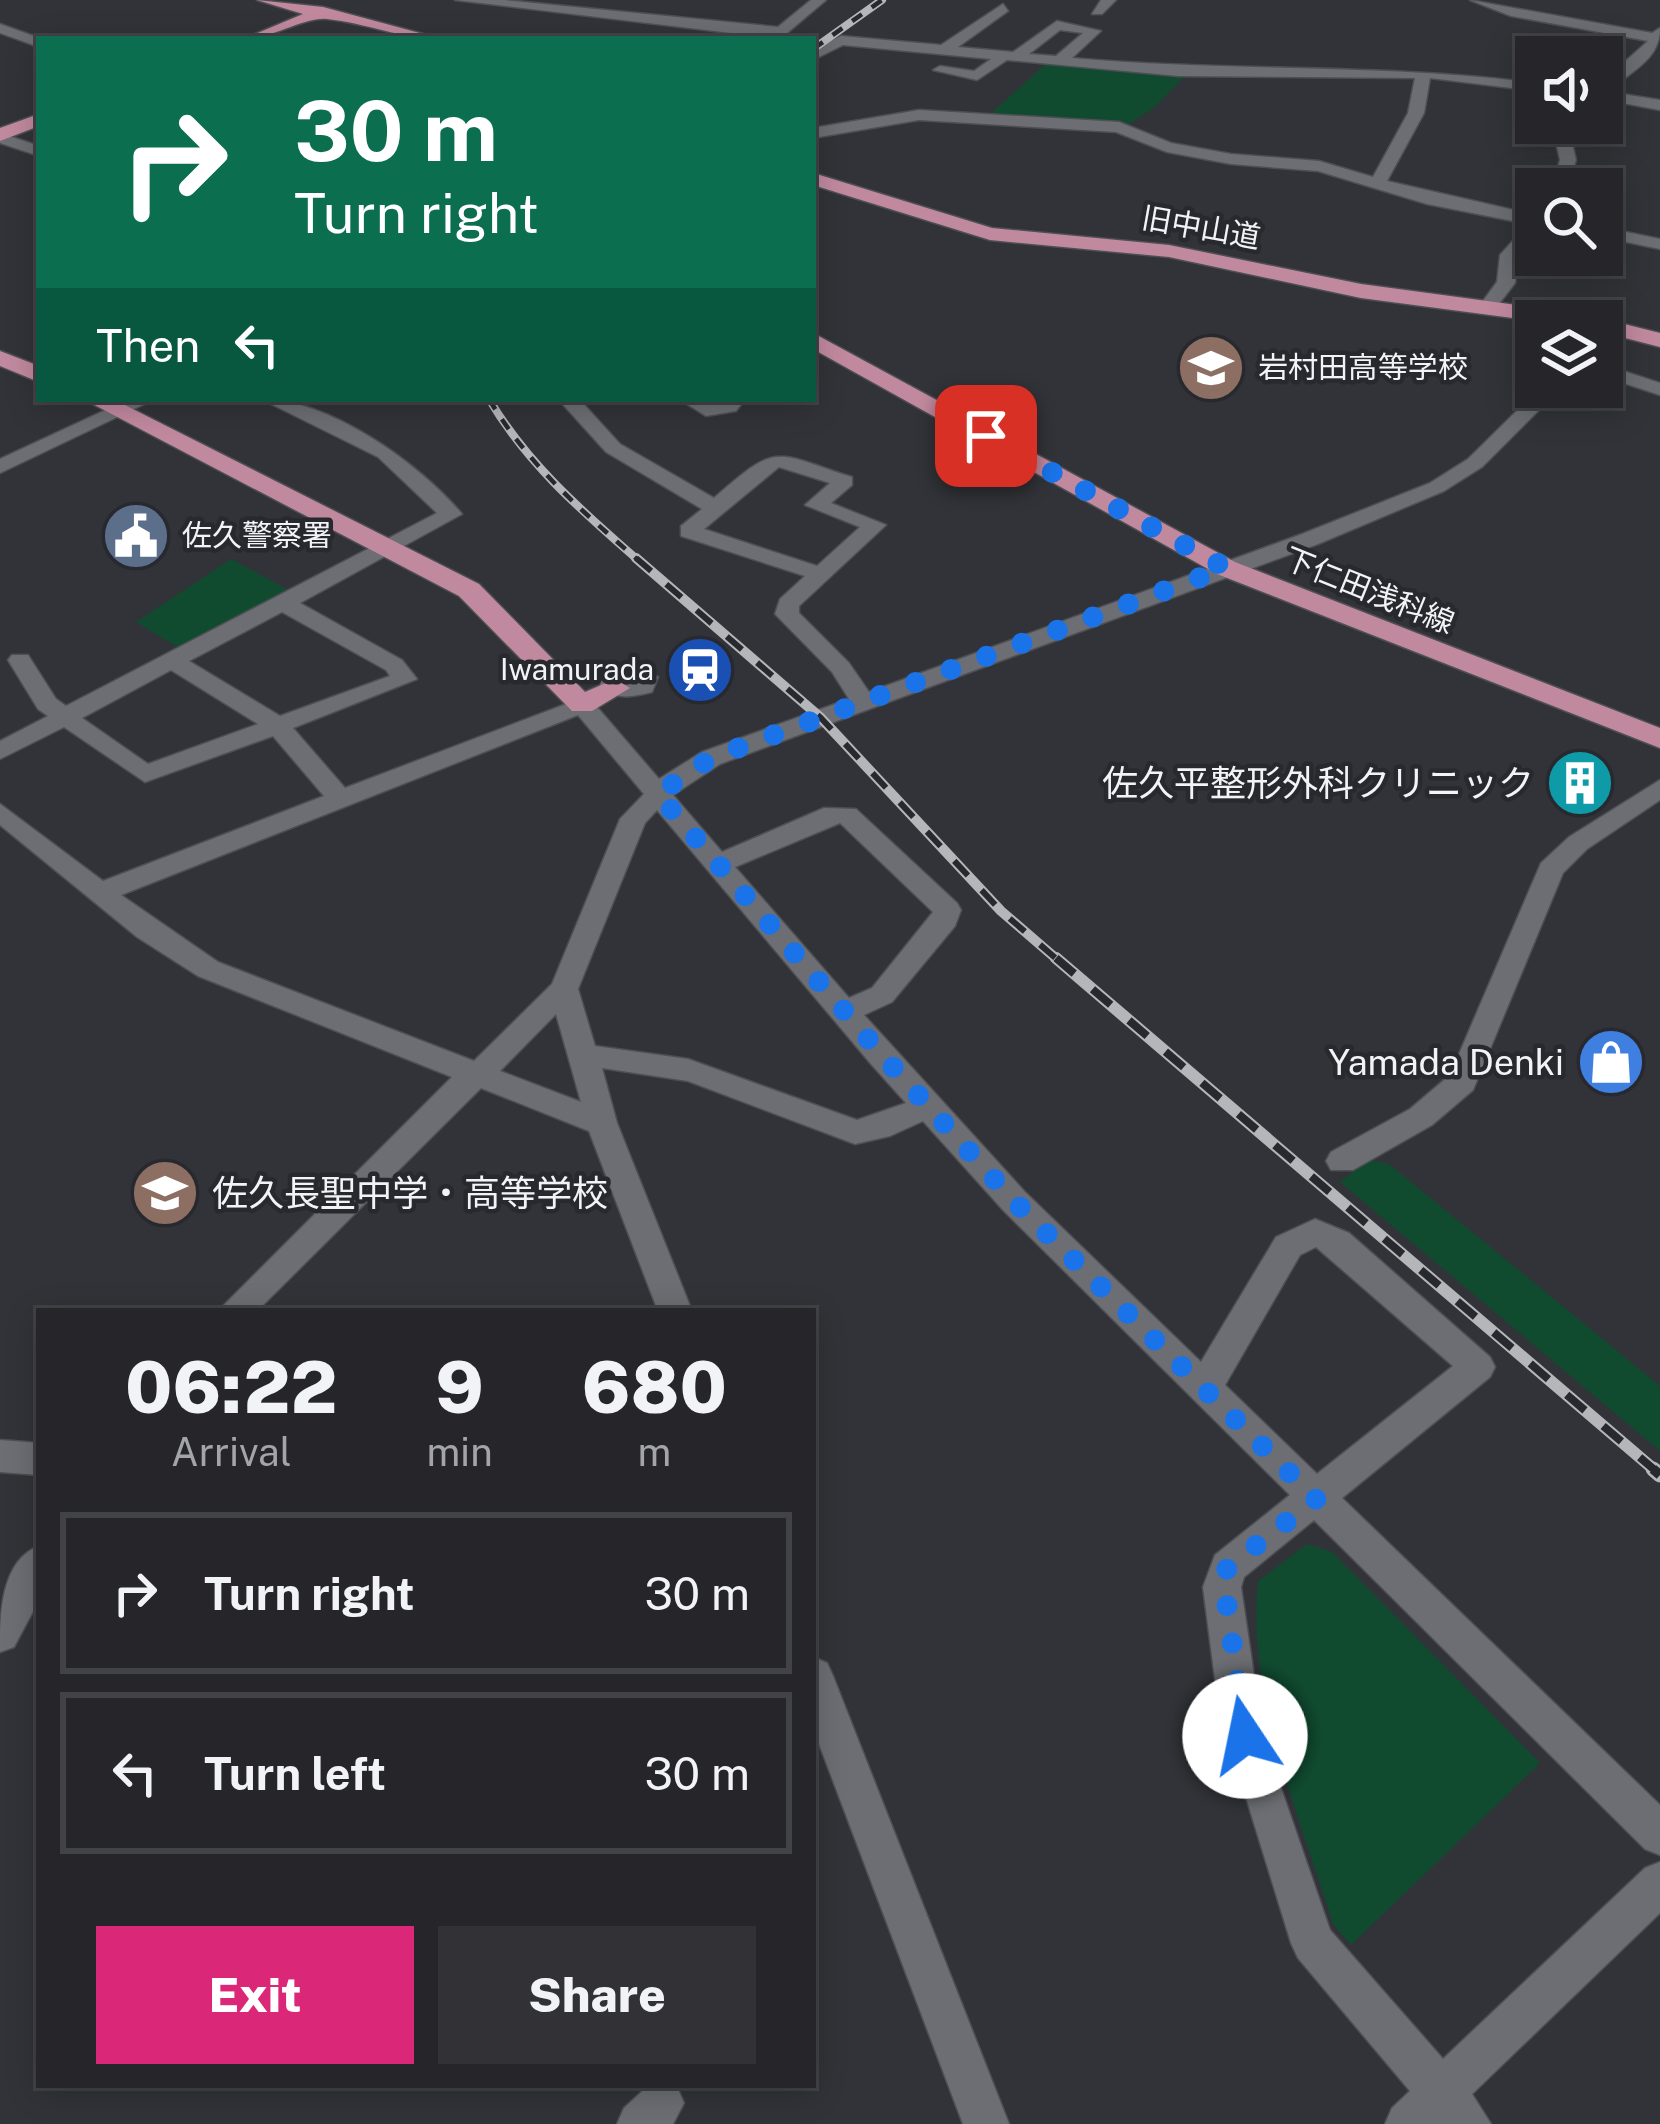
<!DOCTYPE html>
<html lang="en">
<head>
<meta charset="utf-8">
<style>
  body { margin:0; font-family:"Public Sans","Noto Sans JP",sans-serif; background:#323236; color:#f1f3f6; height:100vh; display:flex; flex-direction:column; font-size:45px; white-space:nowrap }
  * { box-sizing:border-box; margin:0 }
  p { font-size:39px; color:#a4a5a8 }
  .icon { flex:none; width:66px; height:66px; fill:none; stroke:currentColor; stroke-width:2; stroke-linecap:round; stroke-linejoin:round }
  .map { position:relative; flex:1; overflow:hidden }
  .panel { position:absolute; left:36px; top:1308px; width:780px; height:780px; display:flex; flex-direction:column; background:#26262a; border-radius:0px; box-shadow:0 6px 30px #0003,0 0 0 3px #424347 }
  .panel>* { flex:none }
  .guide { position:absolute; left:36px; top:36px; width:780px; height:366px; border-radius:0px; box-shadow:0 6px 30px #0003,0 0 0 3px #424347; background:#0b6e4f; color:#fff; overflow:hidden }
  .buttons { position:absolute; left:1515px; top:36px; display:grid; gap:24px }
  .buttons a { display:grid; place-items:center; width:108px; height:108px; border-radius:0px; background:#26262a; box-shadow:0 6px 30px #0003,0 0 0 3px #424347; font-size:60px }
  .pin { position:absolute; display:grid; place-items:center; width:102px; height:102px; color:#fff; margin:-51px; border-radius:24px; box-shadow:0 6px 18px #0006 }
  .me { position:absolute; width:132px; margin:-66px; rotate:349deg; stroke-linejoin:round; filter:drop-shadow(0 0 9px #0008) }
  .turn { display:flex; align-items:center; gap:42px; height:252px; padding:0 60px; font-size:54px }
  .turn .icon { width:156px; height:156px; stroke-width:2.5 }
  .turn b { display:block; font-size:84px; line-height:102px }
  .then { display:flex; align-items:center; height:114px; padding:0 60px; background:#0003; gap:24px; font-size:45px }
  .eta { display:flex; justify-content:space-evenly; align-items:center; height:204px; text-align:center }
  .eta b { font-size:72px; font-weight:800; line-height:84px }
  .button { display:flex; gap:24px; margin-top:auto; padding:24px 60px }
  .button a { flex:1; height:138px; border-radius:0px; background:#db2777; color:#fff; font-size:48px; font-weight:800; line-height:138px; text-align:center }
  .button a+a { background:#323236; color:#f1f3f6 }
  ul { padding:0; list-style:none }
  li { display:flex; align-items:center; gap:36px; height:162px; margin:0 24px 18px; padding:0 36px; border:6px solid #424347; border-radius:0px }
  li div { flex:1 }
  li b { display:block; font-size:45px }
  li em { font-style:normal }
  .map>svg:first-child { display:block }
  .green { fill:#104b30 }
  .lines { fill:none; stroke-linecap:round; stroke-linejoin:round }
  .minor-casing { stroke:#4d4f53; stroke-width:3 }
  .major-casing { stroke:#4d4f53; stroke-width:3 }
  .minor { fill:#6c6e73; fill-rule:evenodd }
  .major { fill:#c1899e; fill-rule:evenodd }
  .rail-far3-casing { stroke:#b4b6ba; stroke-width:8 }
  .rail-far2-casing { stroke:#b4b6ba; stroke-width:10 }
  .rail-far1-casing { stroke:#b4b6ba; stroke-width:12 }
  .rail-casing { stroke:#b4b6ba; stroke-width:15 }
  .rail-far3 { stroke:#28292e; stroke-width:4.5; stroke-dasharray:12; stroke-linecap:butt }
  .rail-far2 { stroke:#28292e; stroke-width:6; stroke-dasharray:20; stroke-linecap:butt }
  .rail-far1 { stroke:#28292e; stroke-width:8; stroke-dasharray:24; stroke-linecap:butt }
  .rail { stroke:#28292e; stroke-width:10; stroke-dasharray:32; stroke-linecap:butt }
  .route { stroke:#1a73e8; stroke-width:21; stroke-dasharray:0 37.8 }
  .labels { text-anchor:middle; stroke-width:9; stroke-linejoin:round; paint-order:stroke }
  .far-street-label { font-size:30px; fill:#f1f3f6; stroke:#28292e }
  .far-poi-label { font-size:30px; fill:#f1f3f6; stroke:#28292e; text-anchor:start }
  .poi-label { font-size:36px; fill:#f1f3f6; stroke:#28292e; text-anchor:end }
</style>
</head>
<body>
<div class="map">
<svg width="1660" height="2124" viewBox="0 0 1660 2124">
  <rect width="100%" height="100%" fill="#323338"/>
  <path class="green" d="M 1048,62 L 1187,74 L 1155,107 L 1126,126 L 989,115 Z
    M 231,559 L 294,593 L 184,651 L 136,622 Z
    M 1368,1160 L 1389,1164 L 1660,1386 L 1660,1451 L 1340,1182 Z
    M 1307,1544 L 1332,1552 L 1540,1763 L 1351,1945 L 1333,1924 C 1300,1816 1246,1695 1258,1581 Z"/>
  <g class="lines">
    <g class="minor-casing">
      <path id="minor" d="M 455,0 L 504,0 L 778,27 L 811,0 L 826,0 L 780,39 Z
        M 1101,0 L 1116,0 L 1102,14 L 1092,14 Z
        M 1470,0 L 1652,33 L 1660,28 C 1660,57 1637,68 1616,85 L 1616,93 L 1660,100 L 1660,110 L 1617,102 L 1615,116 L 1573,147 L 1576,160 L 1567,189 L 1551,189 L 1560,160 L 1557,147 L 1570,131 L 1602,123 L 1602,82 L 1648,41 L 1511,16 Z
        M 1003,4 L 1008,11 L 958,47 L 1013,52 L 1057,21 L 1101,31 L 1072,58 C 1227,72 1382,63 1536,83 L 1536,91 L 1430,78 L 1424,113 L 1387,181 L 1536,215 L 1536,235 L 1518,256 L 1515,283 L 1495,309 L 1483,309 L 1480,305 L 1497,282 L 1500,255 L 1528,224 L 1427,204 L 1318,171 L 1231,164 L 1167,152 L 1116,132 L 919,120 L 813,138 L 813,128 L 919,110 L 1119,122 L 1171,143 L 1231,154 L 1319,161 L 1373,177 L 1408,113 L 1415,78 L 1178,76 L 1007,60 L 977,80 L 933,70 L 940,66 L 974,71 L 991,59 L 843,45 L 813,60 L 813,50 L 841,36 L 941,45 ZM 1060,30 L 1083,33 L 1056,56 L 1029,54 Z
        M 0,24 L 42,39 L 39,47 L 0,33 Z
        M 0,133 L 39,146 L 39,156 L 0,143 Z
        M 1602,227 L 1660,239 L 1660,249 L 1602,237 Z
        M 1602,364 L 1660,383 L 1660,395 L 1602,376 Z
        M 1541,387 L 1562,387 L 1482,467 L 1444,491 L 1318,544 L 720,764 L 673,795 L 722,852 L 824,808 L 856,809 L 957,903 L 961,910 L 955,926 L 892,1002 L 864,1015 L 1025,1192 L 1201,1362 L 1276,1237 L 1315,1219 L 1349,1233 L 1490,1357 L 1495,1367 L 1490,1377 L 1342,1498 L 1660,1805 L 1660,1855 L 1645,1849 L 1314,1520 L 1244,1577 L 1241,1587 L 1259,1710 L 1272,1762 L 1330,1930 L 1443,2059 L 1645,1868 L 1660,1862 L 1660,1913 L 1472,2094 L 1491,2124 L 1385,2124 L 1392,2108 L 1410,2091 L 1298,1958 L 1291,1943 L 1219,1710 L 1203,1587 L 1215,1555 L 1290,1495 L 1003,1210 L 923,1121 L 890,1136 L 855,1144 L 688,1081 L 602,1068 L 617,1123 L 692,1311 L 658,1311 L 589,1131 L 481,1088 L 257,1311 L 218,1311 L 452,1077 L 198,976 L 137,937 L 0,825 L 0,804 L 103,881 L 324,796 L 273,736 L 145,782 L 64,727 L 0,759 L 0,741 L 48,716 L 38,709 L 8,660 L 12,655 L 28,655 L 56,699 L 66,706 L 437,513 L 378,457 L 261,399 C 329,399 419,463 462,514 L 300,603 L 402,660 L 417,679 L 293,728 L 345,788 L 582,698 L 591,700 L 659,779 L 702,752 L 849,699 L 832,672 L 775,614 L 780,599 L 805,576 L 681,536 L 681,526 L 702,509 L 606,452 L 558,399 L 579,399 L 620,444 L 714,498 C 779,441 773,452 852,477 L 852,485 L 831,503 L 886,525 L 799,606 L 799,613 L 849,663 L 869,692 L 1302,534 L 1430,483 L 1468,459 ZM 779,467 L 830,483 L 805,505 L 860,527 L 817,566 L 704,529 ZM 282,612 L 386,670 L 390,676 L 280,716 L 189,661 ZM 171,670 L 258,724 L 148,764 L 82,718 ZM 578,715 L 644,794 L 620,819 L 552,984 L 474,1061 L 218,962 L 121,895 ZM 657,810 L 871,1064 L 906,1103 L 857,1120 L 688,1059 L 595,1046 L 578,989 L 645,823 ZM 840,823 L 933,912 L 872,988 L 849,998 L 735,867 ZM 556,1014 L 581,1102 L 500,1071 ZM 1316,1247 L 1453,1366 L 1317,1474 L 1225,1385 L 1300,1255 Z
        M 129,399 L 155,399 L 0,473 L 0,459 Z
        M 679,399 L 710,404 L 745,399 L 736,411 L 706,416 Z
        M 628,663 L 658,677 L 652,692 C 632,697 615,701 600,685 L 605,671 Z
        M 1660,780 L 1660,800 L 1587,849 L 1563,873 L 1473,1090 L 1432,1125 L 1353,1170 L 1331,1170 L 1326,1161 L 1331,1152 L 1410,1109 L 1450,1075 L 1541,863 L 1569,837 Z
        M 0,1440 L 39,1443 L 39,1475 L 0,1472 Z
        M 39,1546 L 39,1600 L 14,1647 L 0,1652 C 0,1616 0,1561 39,1546 Z
        M 813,1657 L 827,1663 L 833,1676 L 1009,2124 L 963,2124 L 813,1728 Z
        M 649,2085 L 677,2087 L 684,2103 L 673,2124 L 617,2124 L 624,2108 Z"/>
    </g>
    <g class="major-casing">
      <path id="major" d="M 257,0 L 323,7 L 442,39 C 401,39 366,23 327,19 C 303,17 273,39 243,39 L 303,14 Z
        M 39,114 L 39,126 L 0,141 L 0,128 Z
        M 813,173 L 992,228 L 1169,245 L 1361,284 L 1584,314 L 1660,333 L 1660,347 L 1602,332 L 1602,321 L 1536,321 L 1361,298 L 1169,257 L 990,240 L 813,185 Z
        M 813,333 L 1235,562 L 1660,728 L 1660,748 L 1217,574 L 813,349 Z
        M 0,351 L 39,366 L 39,382 L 0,366 Z
        M 83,399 L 113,399 L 479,584 L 585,692 L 615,679 L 630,688 L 592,711 L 572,711 L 459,596 Z"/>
    </g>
    <use href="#minor" class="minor"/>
    <use href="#major" class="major"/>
    <g class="rail-far3-casing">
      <path id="rail-far3" d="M 813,49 L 882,0
        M 489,399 C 528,465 582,511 639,561"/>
    </g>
    <g class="rail-far2-casing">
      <path id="rail-far2" d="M 636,558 L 820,717 L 1001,911 L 1059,961"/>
    </g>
    <g class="rail-far1-casing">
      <path id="rail-far1" d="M 1056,958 L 1657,1472"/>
    </g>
    <g class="rail-casing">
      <path id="rail" d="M 1653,1469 L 1660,1475"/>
    </g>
    <use href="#rail-far3" class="rail-far3"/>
    <use href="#rail-far2" class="rail-far2"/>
    <use href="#rail-far1" class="rail-far1"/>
    <use href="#rail" class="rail"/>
  </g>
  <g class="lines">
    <path class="route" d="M 986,436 L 1226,568 L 711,758 L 658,794 L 882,1055 L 1014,1201 L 1316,1499 L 1228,1567 L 1223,1576 L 1245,1736"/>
  </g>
  <defs>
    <g id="school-disc" transform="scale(3.45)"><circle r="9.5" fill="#8d6e63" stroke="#28292e"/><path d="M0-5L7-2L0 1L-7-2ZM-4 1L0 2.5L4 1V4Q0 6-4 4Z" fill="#fff"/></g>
    <g id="civic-disc" transform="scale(3.45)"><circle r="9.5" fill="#5c6f8a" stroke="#28292e"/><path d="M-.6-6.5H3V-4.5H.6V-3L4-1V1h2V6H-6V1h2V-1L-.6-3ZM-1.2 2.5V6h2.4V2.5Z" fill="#fff"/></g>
    <g id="station-disc" transform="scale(3.45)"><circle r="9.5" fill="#1a4fb4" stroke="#28292e"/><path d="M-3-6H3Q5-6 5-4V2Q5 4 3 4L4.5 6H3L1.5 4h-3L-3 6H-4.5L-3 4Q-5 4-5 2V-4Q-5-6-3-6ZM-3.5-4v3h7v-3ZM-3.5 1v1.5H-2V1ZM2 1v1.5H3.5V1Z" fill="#fff"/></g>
    <g id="building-disc" transform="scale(3.45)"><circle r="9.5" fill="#0f9aa8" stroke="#28292e"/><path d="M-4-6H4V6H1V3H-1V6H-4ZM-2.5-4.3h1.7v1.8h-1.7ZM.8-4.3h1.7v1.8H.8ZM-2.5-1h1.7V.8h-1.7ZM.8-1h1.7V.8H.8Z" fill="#fff"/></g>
    <g id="shop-disc" transform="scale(3.45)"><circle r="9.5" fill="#3f7fe0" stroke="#28292e"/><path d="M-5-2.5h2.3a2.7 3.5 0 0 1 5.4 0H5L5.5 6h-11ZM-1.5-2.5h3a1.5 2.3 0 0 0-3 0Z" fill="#fff"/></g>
  </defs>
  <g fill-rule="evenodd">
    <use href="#school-disc" x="1211" y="368"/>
    <use href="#civic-disc" x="136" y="536"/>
    <use href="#station-disc" x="700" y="670"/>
    <use href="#building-disc" x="1580" y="783"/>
    <use href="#shop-disc" x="1611" y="1062"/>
    <use href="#school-disc" x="165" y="1193"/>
  </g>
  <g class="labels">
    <g class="far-street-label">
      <text transform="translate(1201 228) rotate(10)" y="10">旧中山道</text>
      <text transform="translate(1369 591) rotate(22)" y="10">下仁田浅科線</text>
    </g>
    <g class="far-poi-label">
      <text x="1258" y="378">岩村田高等学校</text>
      <text x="182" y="546">佐久警察署</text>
      <text x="654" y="680" text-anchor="end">Iwamurada</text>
    </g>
    <g class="poi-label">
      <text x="1534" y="796">佐久平整形外科クリニック</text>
      <text x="1564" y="1075">Yamada Denki</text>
      <text x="212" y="1206" text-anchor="start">佐久長聖中学・高等学校</text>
    </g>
  </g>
</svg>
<div class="buttons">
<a><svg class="icon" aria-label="sound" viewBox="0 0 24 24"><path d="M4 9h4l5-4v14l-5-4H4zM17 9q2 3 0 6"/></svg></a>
<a><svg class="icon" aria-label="search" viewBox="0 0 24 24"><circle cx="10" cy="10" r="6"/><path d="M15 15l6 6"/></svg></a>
<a><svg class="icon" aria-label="layers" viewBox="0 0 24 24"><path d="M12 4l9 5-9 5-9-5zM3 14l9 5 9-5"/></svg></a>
</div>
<div class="pin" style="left:986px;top:436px;background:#d93025"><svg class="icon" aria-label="arrive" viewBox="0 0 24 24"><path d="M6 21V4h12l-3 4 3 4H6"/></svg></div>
<svg class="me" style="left:1245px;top:1736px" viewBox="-20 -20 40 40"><circle r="19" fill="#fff"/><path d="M0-13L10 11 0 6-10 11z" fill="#1a73e8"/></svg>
<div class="guide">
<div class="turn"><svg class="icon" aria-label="right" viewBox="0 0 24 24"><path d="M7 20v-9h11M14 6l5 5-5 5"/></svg><div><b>30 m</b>Turn right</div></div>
<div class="then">Then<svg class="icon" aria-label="left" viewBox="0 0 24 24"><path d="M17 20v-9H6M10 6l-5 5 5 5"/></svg></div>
</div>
<section class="panel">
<div class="eta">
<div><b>06:22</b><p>Arrival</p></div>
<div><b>9</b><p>min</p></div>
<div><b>680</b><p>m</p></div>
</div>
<ul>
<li><svg class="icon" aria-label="right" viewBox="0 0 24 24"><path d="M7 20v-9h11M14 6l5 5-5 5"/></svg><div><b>Turn right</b></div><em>30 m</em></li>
<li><svg class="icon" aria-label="left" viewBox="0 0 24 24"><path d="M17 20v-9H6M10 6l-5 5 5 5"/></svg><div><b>Turn left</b></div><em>30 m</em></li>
</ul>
<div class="button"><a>Exit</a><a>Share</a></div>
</section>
</div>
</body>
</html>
